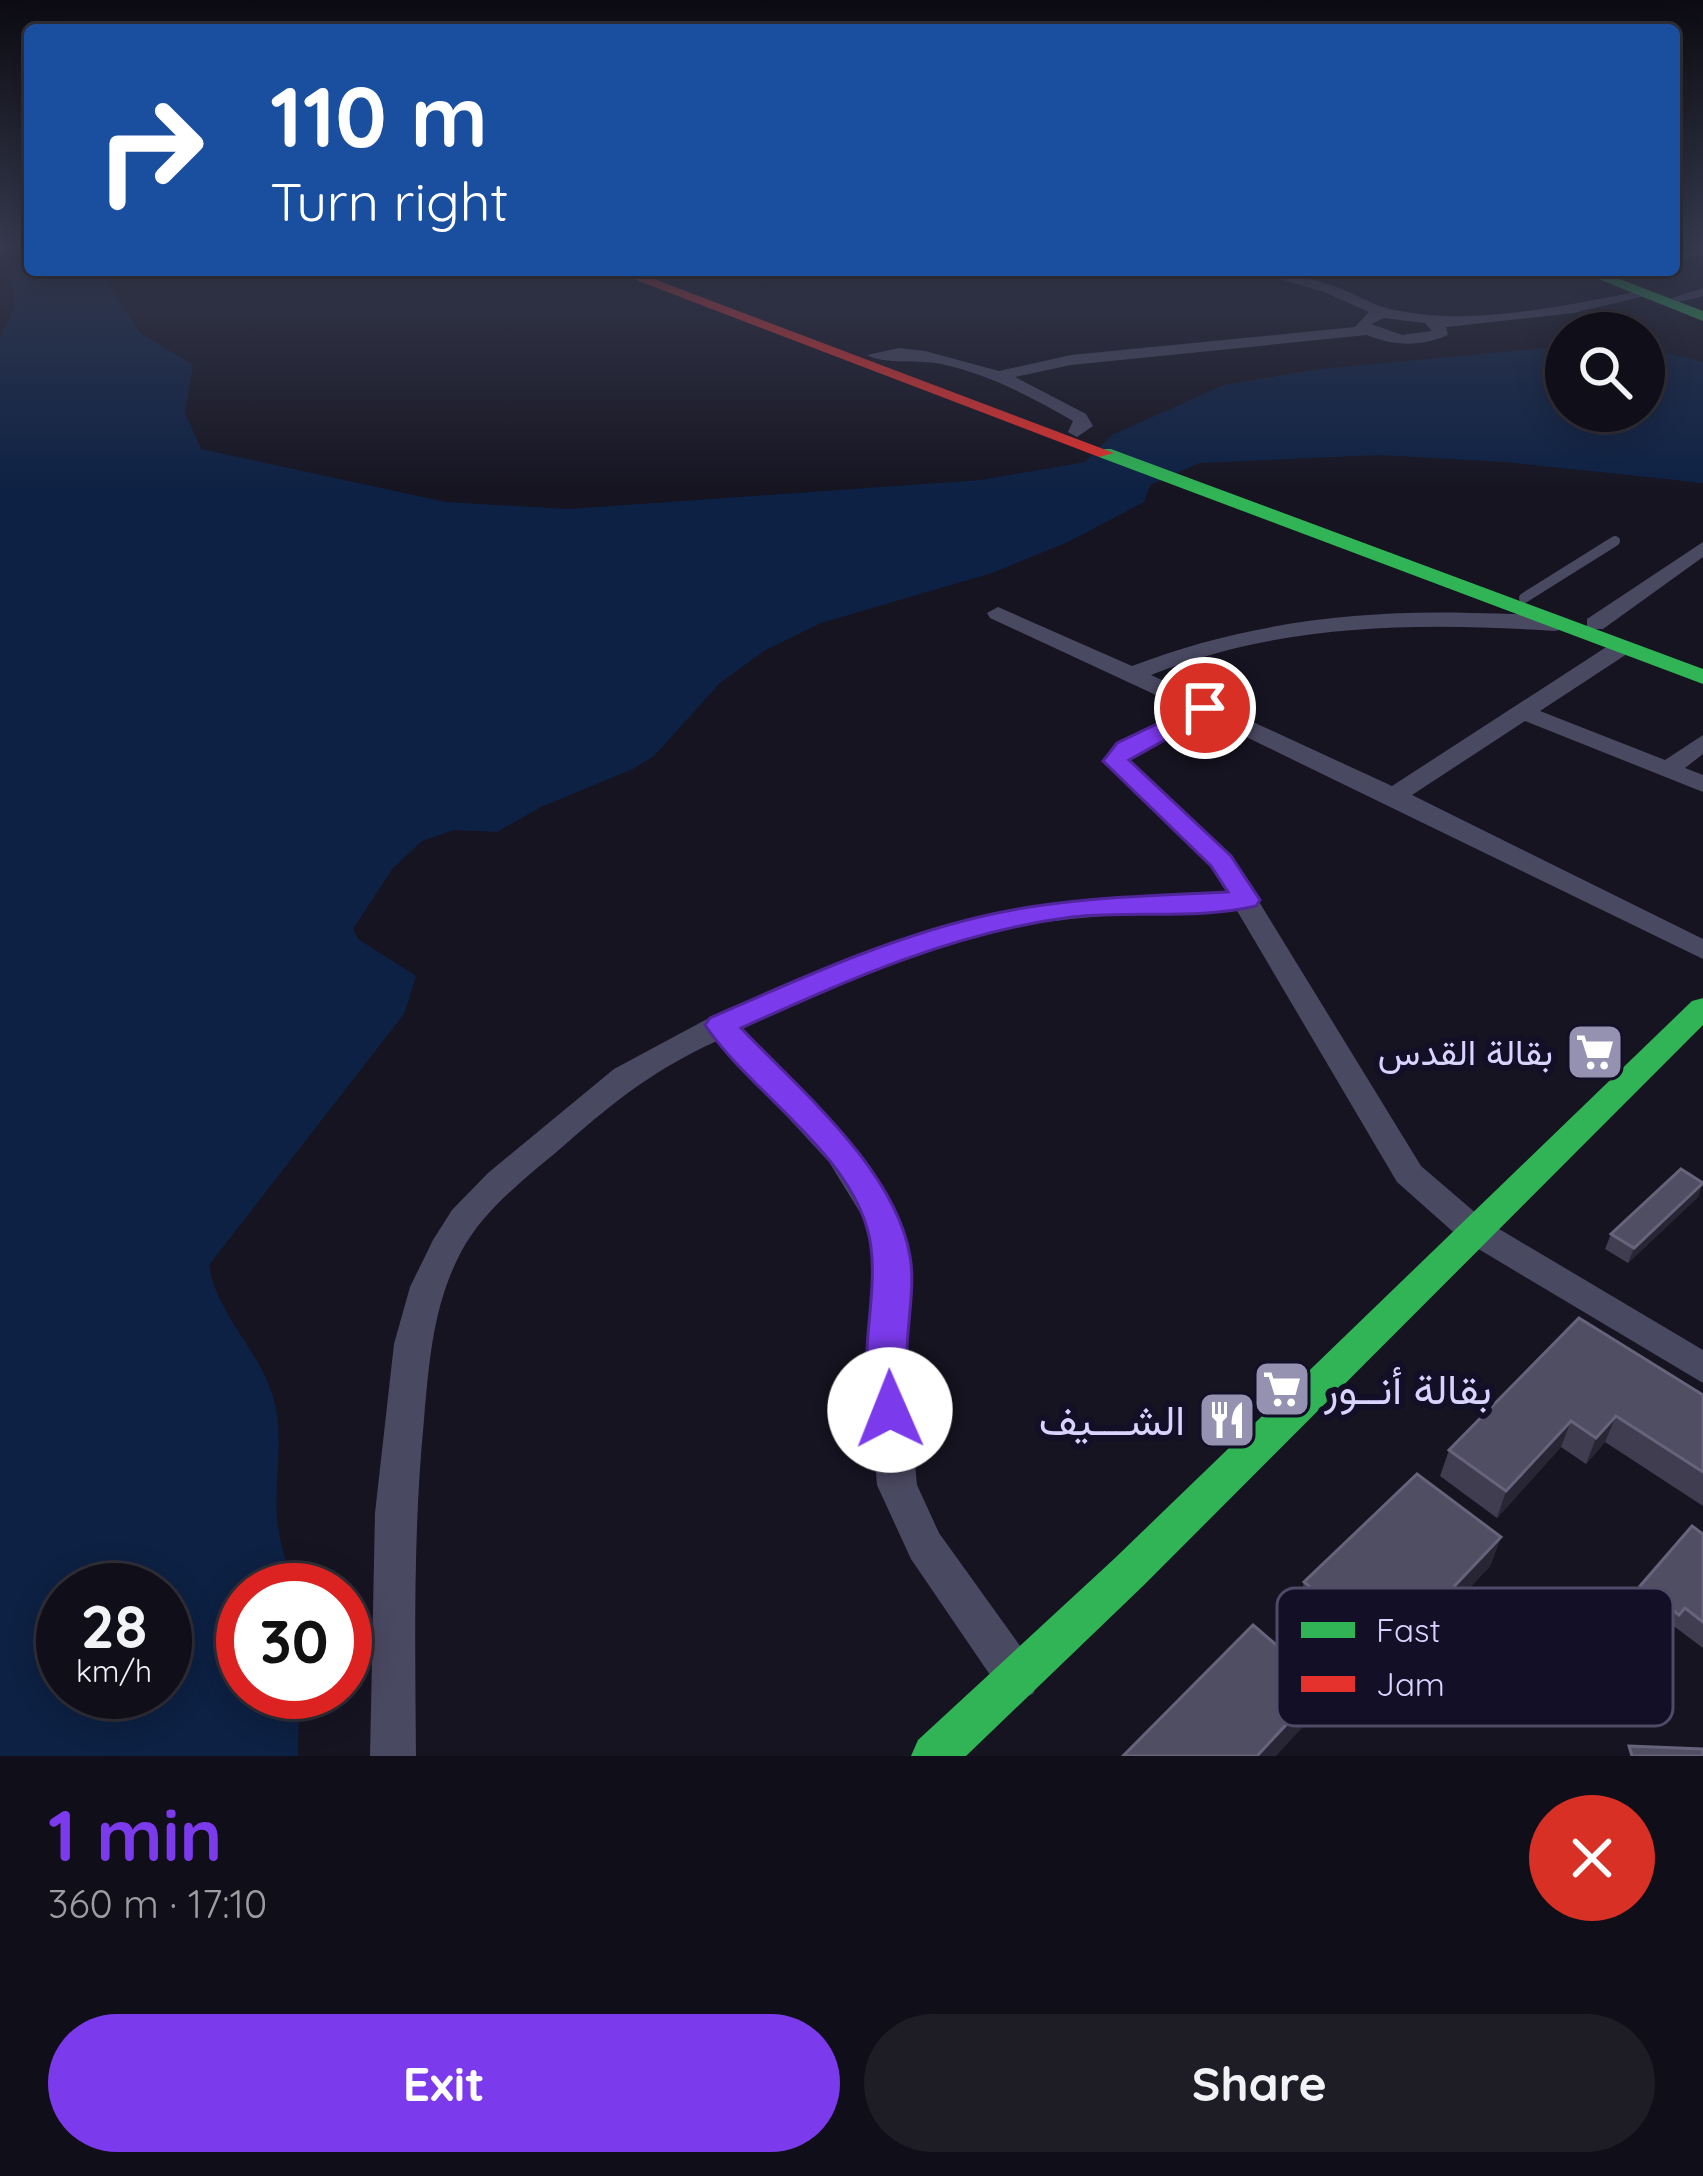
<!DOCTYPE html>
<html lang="en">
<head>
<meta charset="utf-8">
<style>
  body { margin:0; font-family:Quicksand,Vazirmatn,sans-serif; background:#1e1d26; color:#f1f3f6; height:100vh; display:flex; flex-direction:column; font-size:45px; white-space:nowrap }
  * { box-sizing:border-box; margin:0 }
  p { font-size:39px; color:#9c9ca2 }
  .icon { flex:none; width:66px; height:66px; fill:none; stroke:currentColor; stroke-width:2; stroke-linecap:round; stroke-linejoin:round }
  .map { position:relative; height:1756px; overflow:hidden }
  .drawer { display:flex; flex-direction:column; background:#100f19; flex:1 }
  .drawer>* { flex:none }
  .hud { position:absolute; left:24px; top:24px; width:1656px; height:252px; border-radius:12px; box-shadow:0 6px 30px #0003,0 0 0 3px #302f38; background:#1a4fa0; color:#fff; overflow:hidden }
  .buttons { position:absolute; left:1545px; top:312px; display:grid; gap:24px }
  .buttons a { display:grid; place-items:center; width:120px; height:120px; border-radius:50%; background:#100f19; box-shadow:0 6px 30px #0003,0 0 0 3px #302f38; font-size:60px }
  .speed { position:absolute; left:36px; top:1563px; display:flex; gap:24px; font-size:60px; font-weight:700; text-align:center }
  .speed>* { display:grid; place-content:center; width:156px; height:156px; border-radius:50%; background:#100f19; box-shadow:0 6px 30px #0003,0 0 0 3px #302f38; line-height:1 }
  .speed small { font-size:30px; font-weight:400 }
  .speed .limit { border:18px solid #d22; background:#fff; color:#111 }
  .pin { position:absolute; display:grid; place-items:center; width:102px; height:102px; color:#fff; margin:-51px; border:6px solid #fff; border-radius:50%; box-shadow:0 3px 12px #0007 }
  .me { position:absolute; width:132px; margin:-66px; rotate:359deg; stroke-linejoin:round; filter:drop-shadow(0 0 9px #0008) }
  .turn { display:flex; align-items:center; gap:42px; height:252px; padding:0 48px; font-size:54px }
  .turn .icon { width:156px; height:156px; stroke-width:2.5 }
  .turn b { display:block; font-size:84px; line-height:102px }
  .round { display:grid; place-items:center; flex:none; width:126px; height:126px; border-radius:63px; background:#1e1d26 }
  .overview { display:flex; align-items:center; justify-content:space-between; height:204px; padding:0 48px }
  h1 { font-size:72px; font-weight:700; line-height:90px; color:#7c3aed }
  .action { display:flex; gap:24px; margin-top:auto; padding:24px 48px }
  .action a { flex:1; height:138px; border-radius:72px; background:#7c3aed; color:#fff; font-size:48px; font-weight:700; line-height:138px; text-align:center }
  .action a+a { background:#1e1d26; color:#f1f3f6 }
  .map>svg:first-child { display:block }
  .water { fill:#0d2144; fill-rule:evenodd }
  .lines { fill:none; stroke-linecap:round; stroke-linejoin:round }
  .lane { stroke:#4a4962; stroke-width:10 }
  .street { fill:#4a4962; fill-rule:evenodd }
  .fast { fill:#30b455; fill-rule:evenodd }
  .jam { fill:#e5322d; fill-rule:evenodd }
  .wall { fill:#403d50 }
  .shaded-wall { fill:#282635 }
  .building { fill:#504e63; stroke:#66637b; stroke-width:3 }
  .route { fill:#7c3aed; stroke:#51269a; stroke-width:3 }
  .labels { text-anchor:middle; stroke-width:12; stroke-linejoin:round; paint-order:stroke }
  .poi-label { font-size:36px; fill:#d9d4ff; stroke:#130f26; text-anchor:end }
  .near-poi-label { font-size:42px; fill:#d9d4ff; stroke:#130f26; text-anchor:start }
  .key { fill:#130f26; stroke:#4e4a67; stroke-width:3 }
  .key-label { font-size:33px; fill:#d9d4ff }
</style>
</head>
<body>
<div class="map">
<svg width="1703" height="1756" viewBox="0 0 1703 1756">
  <rect width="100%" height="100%" fill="#161421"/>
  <path class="water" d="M 30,258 L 30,270 L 100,270 L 140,333 L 193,365 L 185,413 L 201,449 L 446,502 L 569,509 L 981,480 L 1085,462 L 1112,435 L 1224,385 L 1320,369 L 1566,346 L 1566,411 L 1644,411 L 1644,347 L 1703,362 L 1703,483 L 1506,462 L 1379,455 L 1199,463 L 1150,485 L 1144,502 L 1068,542 L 992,573 L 821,623 L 764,651 L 720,683 L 654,756 L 633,769 L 541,807 L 497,832 L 454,830 L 422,841 L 393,868 L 353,929 L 358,939 L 416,976 L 404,1014 L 209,1265 C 216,1314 259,1349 273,1397 C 286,1440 272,1484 278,1527 C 281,1548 289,1569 294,1590 L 243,1590 L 243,1692 L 299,1692 L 298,1756 L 0,1756 L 0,338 L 15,305 L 11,275 ZM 63,1590 L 165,1590 L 165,1692 L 63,1692 Z"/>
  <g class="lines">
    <path class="lane" d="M 1524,598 L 1615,541"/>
    <path class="street" d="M 1703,248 L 1703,254 L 1674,261 L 1674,253 Z
      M 1248,270 C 1278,270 1310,277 1339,288 C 1356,294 1372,305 1390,309 C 1471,328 1565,305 1647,290 L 1654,294 L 1573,313 L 1446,327 L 1448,335 C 1420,347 1394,346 1367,335 L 1071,365 L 1015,377 L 1086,414 L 1093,426 L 1077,437 L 1068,432 L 1073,421 C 1032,397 988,374 941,364 C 920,359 884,365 867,355 L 899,348 L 925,351 L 999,371 L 1071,355 L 1355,327 L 1369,312 L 1324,292 ZM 1384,318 L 1425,323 L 1432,331 L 1402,335 L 1371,324 Z
      M 1606,270 L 1629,270 L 1606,276 Z
      M 1703,288 L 1703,296 L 1679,302 L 1672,298 Z
      M 1703,542 L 1703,557 L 1603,629 L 1587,629 L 1587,619 Z
      M 998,607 L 1132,666 C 1241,624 1353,610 1470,613 C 1500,614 1533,613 1563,619 L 1563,629 L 1555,631 C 1417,622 1281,623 1151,675 L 1392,786 L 1614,642 L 1630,642 L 1630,652 L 1540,711 L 1665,760 L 1703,735 L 1703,754 L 1685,768 L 1703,775 L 1703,792 L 1525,721 L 1412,795 L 1703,939 L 1703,959 L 1205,717 L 1129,760 L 1231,856 L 1421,1166 L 1484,1220 L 1703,1350 L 1703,1383 L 1460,1238 L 1397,1182 L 1236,909 C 1160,913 1083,914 1007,928 C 914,945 827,990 742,1029 L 853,1146 L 900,1220 L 910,1259 L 906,1373 L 917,1485 L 939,1533 L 1033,1664 L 1040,1679 L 1033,1694 L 1018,1700 L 1003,1694 L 911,1559 L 877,1485 L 868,1373 L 876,1259 L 866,1222 L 829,1162 L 717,1041 C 657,1068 617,1099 568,1142 C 530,1175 485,1207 461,1252 C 433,1305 429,1362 424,1420 C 413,1532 415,1643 416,1756 L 370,1756 L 375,1513 L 394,1344 L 410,1287 L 433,1240 L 452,1210 L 488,1173 L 614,1069 L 709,1018 L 859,954 L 998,913 L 1074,901 L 1227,893 L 1211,866 L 1103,761 L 1117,743 L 1186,709 L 990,618 L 987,613 Z"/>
    <path class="fast" d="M 1576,270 L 1596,270 L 1703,311 L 1703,321 Z
      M 1099,449 L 1111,449 L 1703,669 L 1703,684 L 1099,457 Z
      M 1703,998 L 1703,1025 L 1144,1585 L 966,1756 L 911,1756 L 918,1740 L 1114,1559 L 1692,1001 Z"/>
    <path class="jam" d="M 610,270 L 630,270 L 1114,453 L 1099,457 Z"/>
  </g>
  <path class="wall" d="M 1703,1182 L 1698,1197 L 1628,1263 L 1605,1249 L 1611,1234 Z
    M 1579,1318 L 1703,1395 L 1703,1506 L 1605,1442 L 1586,1464 L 1561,1447 L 1497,1518 L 1440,1476 L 1449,1450 Z
    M 1703,1534 L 1703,1648 L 1675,1627 L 1670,1634 L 1631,1605 L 1640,1586 Z
    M 1501,1537 L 1490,1566 L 1381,1682 L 1297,1611 L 1304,1582 Z"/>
  <path class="shaded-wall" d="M 1703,1183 L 1698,1197 L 1628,1263 L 1634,1248 Z
    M 1616,1416 L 1605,1442 L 1586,1464 L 1596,1438 Z
    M 1571,1421 L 1561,1447 L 1497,1518 L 1506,1491 Z
    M 1501,1537 L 1490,1566 L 1381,1682 L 1390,1654 Z
    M 1323,1685 L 1315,1714 L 1276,1756 L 1257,1756 Z"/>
  <path class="building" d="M 1681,1169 L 1703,1183 L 1634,1248 L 1611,1234 Z
    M 1579,1318 L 1703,1395 L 1703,1472 L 1616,1416 L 1596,1438 L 1571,1421 L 1506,1491 L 1449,1450 Z
    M 1417,1474 L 1501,1537 L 1390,1654 L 1304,1582 Z
    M 1692,1526 L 1703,1534 L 1703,1622 L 1685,1608 L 1679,1615 L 1640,1586 Z
    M 1253,1625 L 1323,1685 L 1257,1756 L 1123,1756 Z
    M 1629,1746 L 1703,1749 L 1703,1756 L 1632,1756 Z"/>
  <linearGradient id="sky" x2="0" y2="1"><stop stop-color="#0c0b12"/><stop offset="0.5" stop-color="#363a4e"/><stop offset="1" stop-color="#363a4e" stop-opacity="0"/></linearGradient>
  <rect width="1703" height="493" fill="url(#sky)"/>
  <path class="route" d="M 1205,701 L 1213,703 L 1213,713 L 1129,760 L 1231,856 L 1260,900 L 1256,906 C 1198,920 1132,910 1072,917 C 954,932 848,980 741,1028 C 799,1089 895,1169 910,1256 C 915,1285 908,1319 907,1349 C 906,1372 914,1401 904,1421 L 890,1426 L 877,1421 C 850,1368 885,1288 867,1228 C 844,1148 750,1092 705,1025 L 710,1018 C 803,977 897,934 997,913 C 1073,897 1151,896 1228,892 L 1211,866 L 1103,761 L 1117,743 Z"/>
  <defs>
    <g id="supermarket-square" transform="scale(3)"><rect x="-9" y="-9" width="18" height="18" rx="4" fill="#9591b1" stroke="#130f26"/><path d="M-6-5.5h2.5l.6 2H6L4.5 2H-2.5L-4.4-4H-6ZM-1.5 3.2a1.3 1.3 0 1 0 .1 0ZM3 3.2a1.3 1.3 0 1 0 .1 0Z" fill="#fff"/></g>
    <g id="restaurant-square" transform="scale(3)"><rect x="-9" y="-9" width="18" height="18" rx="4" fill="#9591b1" stroke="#130f26"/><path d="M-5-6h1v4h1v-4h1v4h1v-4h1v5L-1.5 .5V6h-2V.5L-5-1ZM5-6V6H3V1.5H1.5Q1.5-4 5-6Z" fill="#fff"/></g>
  </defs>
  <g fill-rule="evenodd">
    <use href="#supermarket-square" x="1595" y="1052"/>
    <use href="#supermarket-square" x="1282" y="1389"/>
    <use href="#restaurant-square" x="1227" y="1420"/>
  </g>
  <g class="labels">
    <g class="poi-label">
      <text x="1553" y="1065">بقالة القدس</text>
    </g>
    <g class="near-poi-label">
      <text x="1324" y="1404">بقالة أنــور</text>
      <text x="1185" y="1435" text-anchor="end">الشـــيف</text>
    </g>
  </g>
  <rect x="1277" y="1588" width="396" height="138" rx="18" class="key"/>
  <rect x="1301" y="1622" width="54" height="16" fill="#30b455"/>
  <rect x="1301" y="1676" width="54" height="16" fill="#e5322d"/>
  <g class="key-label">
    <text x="1376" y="1642">Fast</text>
    <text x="1376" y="1696">Jam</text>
  </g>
</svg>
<div class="buttons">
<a><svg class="icon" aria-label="search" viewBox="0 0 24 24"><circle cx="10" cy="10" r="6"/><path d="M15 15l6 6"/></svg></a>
</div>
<div class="speed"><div>28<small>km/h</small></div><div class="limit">30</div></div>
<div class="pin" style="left:1205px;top:708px;background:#d93025"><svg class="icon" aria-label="arrive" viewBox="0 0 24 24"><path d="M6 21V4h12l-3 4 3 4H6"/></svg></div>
<svg class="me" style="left:890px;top:1410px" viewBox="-20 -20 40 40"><circle r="19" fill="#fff"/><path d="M0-13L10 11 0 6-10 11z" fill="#7c3aed"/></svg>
<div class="hud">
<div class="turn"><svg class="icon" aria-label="right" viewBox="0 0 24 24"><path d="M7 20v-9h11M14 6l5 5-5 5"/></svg><div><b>110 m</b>Turn right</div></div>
</div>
</div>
<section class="drawer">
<div class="overview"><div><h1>1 min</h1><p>360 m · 17:10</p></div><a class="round" style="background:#d93025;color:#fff"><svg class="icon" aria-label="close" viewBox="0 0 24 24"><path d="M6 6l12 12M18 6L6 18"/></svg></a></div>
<div class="action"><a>Exit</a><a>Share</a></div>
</section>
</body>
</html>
